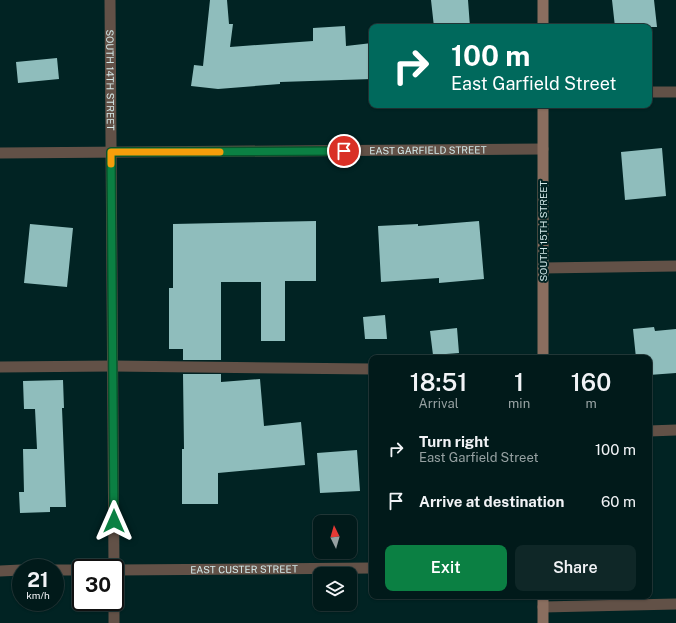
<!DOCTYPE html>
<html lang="en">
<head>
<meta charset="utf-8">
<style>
  body { margin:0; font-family:"Public Sans",sans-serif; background:#0f2727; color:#f1f3f6; height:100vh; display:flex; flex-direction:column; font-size:15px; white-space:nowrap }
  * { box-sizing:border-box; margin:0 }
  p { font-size:13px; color:#96a1a2 }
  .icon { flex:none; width:22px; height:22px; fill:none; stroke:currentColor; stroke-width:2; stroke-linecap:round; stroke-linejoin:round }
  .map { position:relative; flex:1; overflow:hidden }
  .details { position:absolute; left:369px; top:355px; width:283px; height:244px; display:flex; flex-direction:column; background:#011a1a; border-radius:8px; box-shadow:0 1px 3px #0004,0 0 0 1px #233839 }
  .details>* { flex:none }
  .top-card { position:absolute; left:369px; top:24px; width:283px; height:84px; border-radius:8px; box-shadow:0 1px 3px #0004,0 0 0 1px #233839; background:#00695c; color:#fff; overflow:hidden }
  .needle { width:26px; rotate:355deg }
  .tools { position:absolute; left:313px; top:515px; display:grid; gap:8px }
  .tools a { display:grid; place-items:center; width:44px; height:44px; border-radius:8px; background:#011a1a; box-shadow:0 1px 3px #0004,0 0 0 1px #233839; font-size:20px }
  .speed { position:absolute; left:12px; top:559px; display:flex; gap:8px; font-size:20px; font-weight:700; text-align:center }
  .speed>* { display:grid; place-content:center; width:52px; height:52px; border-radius:50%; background:#011a1a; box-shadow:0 1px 3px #0004,0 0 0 1px #233839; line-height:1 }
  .speed small { font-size:10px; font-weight:400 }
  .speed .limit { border:2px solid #111; border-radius:6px; background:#fff; color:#111 }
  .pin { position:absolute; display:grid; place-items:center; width:34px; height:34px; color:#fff; margin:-17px; border:2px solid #fff; border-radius:50%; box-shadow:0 1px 4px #0007 }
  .me { position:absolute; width:44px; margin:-22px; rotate:0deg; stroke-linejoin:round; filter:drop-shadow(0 0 3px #0008) }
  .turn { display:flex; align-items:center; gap:14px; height:84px; padding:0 16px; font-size:18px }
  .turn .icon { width:52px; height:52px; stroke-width:2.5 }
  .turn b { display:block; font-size:28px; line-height:34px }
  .eta { display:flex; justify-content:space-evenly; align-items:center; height:68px; text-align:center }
  .eta b { font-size:24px; font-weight:600; line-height:28px }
  .button { display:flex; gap:8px; margin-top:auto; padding:8px 16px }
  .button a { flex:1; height:46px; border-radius:8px; background:#0b8043; color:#fff; font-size:16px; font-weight:600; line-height:46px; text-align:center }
  .button a+a { background:#0f2727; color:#f1f3f6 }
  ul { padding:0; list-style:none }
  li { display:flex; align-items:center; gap:12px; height:52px; padding:0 16px }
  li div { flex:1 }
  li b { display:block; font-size:15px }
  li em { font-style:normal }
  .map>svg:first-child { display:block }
  .building { fill:#8fbdbc }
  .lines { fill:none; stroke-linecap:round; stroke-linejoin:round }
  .service { stroke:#625147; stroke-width:11 }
  .minor { stroke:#625147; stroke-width:11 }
  .tertiary { stroke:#625147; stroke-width:11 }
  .secondary { stroke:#8a6e5f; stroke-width:11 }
  .route-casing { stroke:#07532c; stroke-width:10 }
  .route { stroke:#0b8043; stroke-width:7 }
  .slow { stroke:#f59e0b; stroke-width:7 }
  .labels { text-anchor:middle; stroke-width:4; stroke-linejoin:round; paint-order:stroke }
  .street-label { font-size:10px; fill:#d3e9e9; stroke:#012323 }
</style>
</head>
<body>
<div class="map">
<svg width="676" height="623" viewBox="0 0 676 623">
  <rect width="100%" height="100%" fill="#012323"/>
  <path class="building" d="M 210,0 L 227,0 L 229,24 L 233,24 L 230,47 L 313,41 L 313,28 L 345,26 L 346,46 L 372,43 L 372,79 L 280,82 L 280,84 L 218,89 L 191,86 L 194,65 L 203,66 Z
    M 431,0 L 468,0 L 470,27 L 434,27 Z
    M 612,0 L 654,0 L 657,27 L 615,27 Z
    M 57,58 L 59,79 L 18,83 L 16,62 Z
    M 662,148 L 666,196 L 625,200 L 621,152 Z
    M 316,221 L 316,281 L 285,281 L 285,341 L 261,341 L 261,282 L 221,282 L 221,360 L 183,360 L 183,349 L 169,349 L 169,288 L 173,288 L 173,224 Z
    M 479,221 L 484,279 L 439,283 L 439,278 L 381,282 L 378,226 L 418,224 L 418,226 Z
    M 30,224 L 73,228 L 67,287 L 24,283 Z
    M 385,315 L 387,339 L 365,339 L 363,317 Z
    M 654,327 L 655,331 L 676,329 L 676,373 L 649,375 L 649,358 L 636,358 L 633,329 Z
    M 457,328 L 459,353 L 433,355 L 430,331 Z
    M 183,374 L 221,374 L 221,382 L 260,379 L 264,426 L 301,422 L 305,465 L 218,473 L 218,504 L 182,504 L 182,449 L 184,449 Z
    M 63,380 L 64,408 L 62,408 L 66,507 L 50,507 L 50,512 L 20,513 L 19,492 L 24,492 L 23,449 L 37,449 L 35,409 L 24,409 L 23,381 Z
    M 357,450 L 360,491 L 320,493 L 317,453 Z"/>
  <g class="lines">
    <path class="service" d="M 543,268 L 676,266
      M 0,367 L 113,366 L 372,369
      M 543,607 L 676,604"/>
    <g class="minor">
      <path id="s1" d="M 110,0 L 114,568"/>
      <path id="s2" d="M 0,153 L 543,149"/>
      <path d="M 649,431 L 676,430"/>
      <path d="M 55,570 L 81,570"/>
      <path id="s3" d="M 115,570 L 372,568"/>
      <path d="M 0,571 L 21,570"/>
      <path d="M 114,602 L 114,623"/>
    </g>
    <path class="tertiary" d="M 649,92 L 676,92"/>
    <path class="secondary" d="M 543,27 L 543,0
      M 543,105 L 543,358
      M 543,596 L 543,623"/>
  </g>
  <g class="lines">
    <g class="route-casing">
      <path id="route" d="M 114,521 L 111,152 L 344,151"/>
    </g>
    <use href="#route" class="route"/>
    <path class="slow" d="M 111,164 L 111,152 L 220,152"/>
  </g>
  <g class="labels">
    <g class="street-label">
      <text dy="4" stroke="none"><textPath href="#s1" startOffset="80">SOUTH 14TH STREET</textPath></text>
      <text dy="4" stroke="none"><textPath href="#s2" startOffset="428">EAST GARFIELD STREET</textPath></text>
      <text transform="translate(543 231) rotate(-90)" y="4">SOUTH 15TH STREET</text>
      <text dy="4" stroke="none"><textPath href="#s3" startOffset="129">EAST CUSTER STREET</textPath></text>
    </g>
  </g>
</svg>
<div class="tools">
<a><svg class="needle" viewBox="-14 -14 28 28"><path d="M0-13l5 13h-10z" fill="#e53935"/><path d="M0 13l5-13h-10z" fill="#96a1a2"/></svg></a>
<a><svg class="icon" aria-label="layers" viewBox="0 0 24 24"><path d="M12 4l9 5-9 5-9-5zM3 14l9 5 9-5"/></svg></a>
</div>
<div class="speed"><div>21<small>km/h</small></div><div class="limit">30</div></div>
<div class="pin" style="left:344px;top:151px;background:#d93025"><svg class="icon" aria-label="arrive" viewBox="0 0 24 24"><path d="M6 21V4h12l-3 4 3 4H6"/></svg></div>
<svg class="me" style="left:114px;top:521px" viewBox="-20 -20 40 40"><path d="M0-17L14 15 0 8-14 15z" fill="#0b8043" stroke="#fff" stroke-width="4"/></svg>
<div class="top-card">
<div class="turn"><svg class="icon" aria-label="right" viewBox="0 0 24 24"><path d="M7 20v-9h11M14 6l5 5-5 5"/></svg><div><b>100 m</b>East Garfield Street</div></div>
</div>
<section class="details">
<div class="eta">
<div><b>18:51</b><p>Arrival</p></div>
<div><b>1</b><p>min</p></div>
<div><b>160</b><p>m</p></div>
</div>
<ul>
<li><svg class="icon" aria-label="right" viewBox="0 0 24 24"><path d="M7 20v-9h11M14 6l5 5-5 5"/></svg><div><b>Turn right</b><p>East Garfield Street</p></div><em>100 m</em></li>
<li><svg class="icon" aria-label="arrive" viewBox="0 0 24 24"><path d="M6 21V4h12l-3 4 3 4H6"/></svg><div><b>Arrive at destination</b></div><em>60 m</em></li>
</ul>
<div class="button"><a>Exit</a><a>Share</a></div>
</section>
</div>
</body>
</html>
